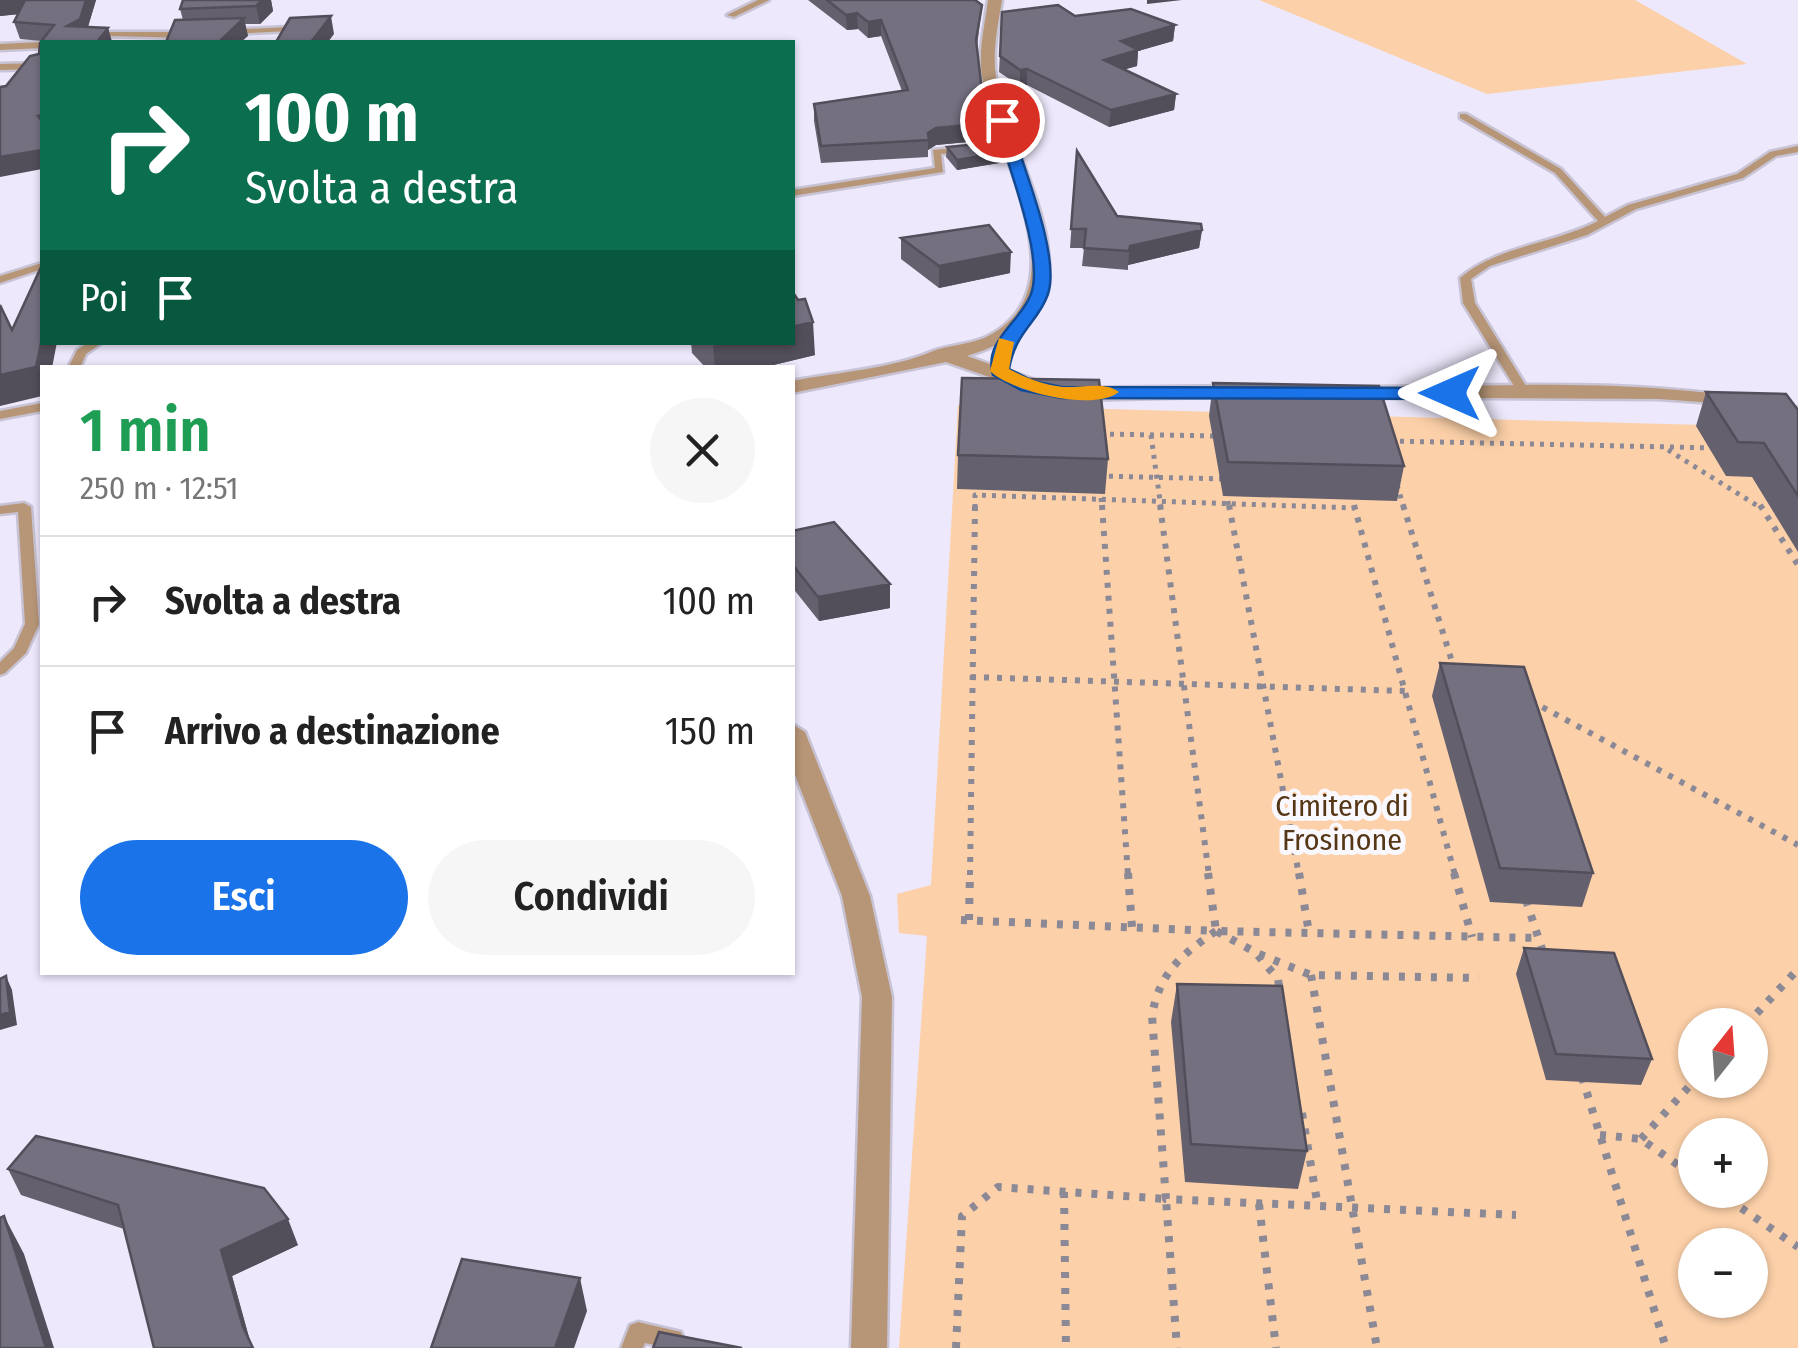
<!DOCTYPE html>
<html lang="it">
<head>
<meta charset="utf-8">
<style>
  body { margin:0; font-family:"Fira Sans Condensed",sans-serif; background:#f6f6f6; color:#222; height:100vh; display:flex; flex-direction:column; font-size:38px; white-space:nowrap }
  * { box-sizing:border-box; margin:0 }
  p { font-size:32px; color:#767676 }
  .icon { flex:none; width:55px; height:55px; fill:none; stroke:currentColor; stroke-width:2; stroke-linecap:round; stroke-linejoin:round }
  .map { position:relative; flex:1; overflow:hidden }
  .drawer { position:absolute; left:40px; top:365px; width:755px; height:610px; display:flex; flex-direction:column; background:#fff; border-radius:0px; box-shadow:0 2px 8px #0004 }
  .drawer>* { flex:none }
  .top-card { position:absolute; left:40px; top:40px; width:755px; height:305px; border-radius:0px; box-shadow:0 2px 8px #0004; background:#0b6e4f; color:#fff; overflow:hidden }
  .needle { width:65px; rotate:17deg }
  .buttons { position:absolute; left:1678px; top:1008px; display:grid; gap:20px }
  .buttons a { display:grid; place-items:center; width:90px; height:90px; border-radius:50%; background:#fff; box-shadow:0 2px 8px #0004; font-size:50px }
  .pin { position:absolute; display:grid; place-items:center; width:85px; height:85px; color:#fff; margin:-42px; border:5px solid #fff; border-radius:50%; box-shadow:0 2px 10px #0007 }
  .me { position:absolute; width:110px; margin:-55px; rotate:270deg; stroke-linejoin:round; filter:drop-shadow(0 0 8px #0008) }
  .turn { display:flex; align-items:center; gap:35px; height:210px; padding:0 40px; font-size:45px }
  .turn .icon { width:130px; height:130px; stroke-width:2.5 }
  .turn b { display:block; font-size:70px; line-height:85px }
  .then { display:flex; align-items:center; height:95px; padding:0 40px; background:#0003; gap:20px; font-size:38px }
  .round { display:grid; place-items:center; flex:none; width:105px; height:105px; border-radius:52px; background:#f6f6f6 }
  .summary { display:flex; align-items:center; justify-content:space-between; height:170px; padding:0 40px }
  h1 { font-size:60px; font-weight:600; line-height:75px; color:#1e9e55 }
  .primary-button { display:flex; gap:20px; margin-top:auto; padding:20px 40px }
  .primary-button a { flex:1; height:115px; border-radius:60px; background:#1a73e8; color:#fff; font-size:40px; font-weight:600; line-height:115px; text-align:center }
  .primary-button a+a { background:#f6f6f6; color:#222 }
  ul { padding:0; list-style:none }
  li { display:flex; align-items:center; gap:30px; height:130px; padding:0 40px; border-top:2px solid #e0e0e0 }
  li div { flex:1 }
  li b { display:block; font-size:38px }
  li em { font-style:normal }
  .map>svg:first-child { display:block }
  .green { fill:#fcd0a8; fill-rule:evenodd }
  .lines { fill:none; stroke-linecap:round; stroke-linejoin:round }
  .service-casing { stroke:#c8c3d4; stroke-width:5 }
  .minor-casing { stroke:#c8c3d4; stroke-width:5 }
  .path-far2 { stroke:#8c8996; stroke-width:5; stroke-dasharray:4 6; stroke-linecap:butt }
  .path-far1 { stroke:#8c8996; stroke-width:6; stroke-dasharray:5 8; stroke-linecap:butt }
  .path { stroke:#8c8996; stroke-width:8; stroke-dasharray:6 10; stroke-linecap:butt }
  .service { fill:#b79677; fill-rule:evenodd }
  .minor { fill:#b79677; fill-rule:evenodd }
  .wall { fill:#65606e }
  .shaded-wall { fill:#524e5a }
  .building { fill:#757080; stroke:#524e5a; stroke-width:2.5 }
  .route { fill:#1a73e8; stroke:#114b97; stroke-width:2.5 }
  .slow { fill:#f59e0b }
  .labels { text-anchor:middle; stroke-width:10; stroke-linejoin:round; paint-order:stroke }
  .park-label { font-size:30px; fill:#553615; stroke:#faf8ff }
</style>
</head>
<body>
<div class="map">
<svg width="1798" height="1348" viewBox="0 0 1798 1348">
  <rect width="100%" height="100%" fill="#ede8fb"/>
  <path class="green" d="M 1259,0 L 1635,0 L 1747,64 L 1487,94 Z
    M 958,405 L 1781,427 L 1798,452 L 1798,1348 L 899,1348 L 927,936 L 899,933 L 897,894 L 931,885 ZM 1695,1025 L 1750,1025 L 1750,1080 L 1695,1080 ZM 1695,1135 L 1750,1135 L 1750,1190 L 1695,1190 ZM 1695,1245 L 1750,1245 L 1750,1300 L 1695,1300 Z"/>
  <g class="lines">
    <g class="service-casing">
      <path id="service" d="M 758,0 L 769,0 L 734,17 L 727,15 Z
        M 288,27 L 291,27 L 291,31 L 227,34 L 223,32 L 227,30 Z
        M 111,32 L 189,32 L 193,35 L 189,38 L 111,36 L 88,42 L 76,42 Z
        M 42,42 L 42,48 L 0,50 L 0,44 Z
        M 42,63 L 42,69 L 0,70 L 0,64 Z
        M 1460,114 L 1466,114 L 1561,169 L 1605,217 L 1628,205 L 1737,174 L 1770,152 L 1798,146 L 1798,152 L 1776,156 L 1743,178 L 1636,209 L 1587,235 L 1490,266 L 1471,279 L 1475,303 L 1531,394 L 1525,398 L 1519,394 L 1463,303 L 1460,278 C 1497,246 1554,244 1598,221 L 1555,173 L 1460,118 Z
        M 963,147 L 966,148 L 966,152 L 941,154 L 943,172 L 792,196 L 792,190 L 935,168 L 933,150 Z
        M 42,263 L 42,269 L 0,283 L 0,276 Z
        M 89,342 L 103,342 L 86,354 L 80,368 L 68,368 L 77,350 Z
        M 42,403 L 42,411 L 0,419 L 0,411 Z
        M 24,503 L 31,507 L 39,624 L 26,653 L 5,673 L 0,675 L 0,662 L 14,648 L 25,624 L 18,512 L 0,514 L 0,506 Z
        M 638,1322 L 681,1332 L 684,1339 L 681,1346 L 668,1348 L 645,1343 L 643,1348 L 621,1348 L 630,1325 Z"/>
    </g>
    <g class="minor-casing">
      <path id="minor" d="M 988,0 L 1002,0 C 998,25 992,51 996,77 C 1014,177 1121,310 967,356 L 1046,384 L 1077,388 L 1243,386 L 1253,392 L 1250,396 L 1077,400 L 1035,393 L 946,362 L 792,393 L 792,381 C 838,372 892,369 933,351 C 945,346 967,345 984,338 C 1087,291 993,151 982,76 C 978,51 985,25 988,0 Z
        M 1348,387 C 1498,387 1651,375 1798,408 L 1798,420 L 1728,404 L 1659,399 L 1341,397 L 1341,389 Z
        M 792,724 L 805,732 L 870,896 L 892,997 L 887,1348 L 851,1348 L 862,997 L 842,896 L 792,767 Z"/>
    </g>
    <path class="path-far2" d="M 1100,434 L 1217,436
      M 1151,435 L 1161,508
      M 1390,441 L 1717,448
      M 1668,450 L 1761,508
      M 1099,476 L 1227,479
      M 1397,485 L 1404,508
      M 1101,498 L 1102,508
      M 1228,501 L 1229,508
      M 975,508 L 975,495 L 1355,508"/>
    <path class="path-far1" d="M 1102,505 L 1128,875
      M 1160,505 L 1209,875
      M 1229,505 L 1299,875
      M 1354,505 L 1455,875
      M 1403,505 L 1454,668
      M 1760,505 L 1798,565
      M 971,677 L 1405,691
      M 1531,701 L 1798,845
      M 970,875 L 975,505"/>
    <path class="path" d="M 1128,873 L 1132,927
      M 1208,873 L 1216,931 L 1538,938
      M 1299,873 L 1309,933
      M 1454,873 L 1472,937
      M 1526,900 L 1544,955
      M 961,920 L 1216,931 L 1255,952 L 1278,979 L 1280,993
      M 969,920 L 970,873
      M 1216,931 C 1181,955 1159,973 1152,1016 L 1166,1199 L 1516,1215
      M 1259,954 L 1311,975 L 1479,978
      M 1311,975 L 1377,1348
      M 1746,1025 L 1798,969
      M 1582,1077 L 1666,1348
      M 1302,1113 L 1318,1207
      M 1600,1135 L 1641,1139 L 1695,1177
      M 1641,1139 L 1695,1080
      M 1715,1190 L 1798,1247
      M 1064,1192 L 1066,1348
      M 1259,1204 L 1276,1348
      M 956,1348 L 962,1216 L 998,1187 L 1166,1199 L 1177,1348"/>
    <use href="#service" class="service"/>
    <use href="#minor" class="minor"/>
  </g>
  <path class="wall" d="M 0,0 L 96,0 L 88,27 L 108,28 L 112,42 L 42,42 L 42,169 L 6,86 L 39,54 L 42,41 L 20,39 L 14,22 L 18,14 L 0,16 Z
    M 271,0 L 273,11 L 260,24 L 245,24 L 248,36 L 183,20 L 180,9 Z
    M 808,0 L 975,0 L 982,5 L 977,47 L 985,117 L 989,140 L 936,145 L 928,150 L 928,157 L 821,163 L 814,121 L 814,104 L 902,91 L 881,36 L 868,38 L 858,29 L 847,30 Z
    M 1002,12 L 1075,16 L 1175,25 L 1173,41 L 1138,51 L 1137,66 L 1124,69 L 1176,94 L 1174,110 L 1109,127 L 1027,85 L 1020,86 L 999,72 Z
    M 947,147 L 1005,152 L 1005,162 L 957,170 L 946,157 Z
    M 1077,151 L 1117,216 L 1202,230 L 1199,248 L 1128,265 L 1128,270 L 1082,266 L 1084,248 L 1070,248 Z
    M 901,238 L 1010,273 L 939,288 L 901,259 Z
    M 691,342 L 792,342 L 815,355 L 761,368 L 706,368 L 692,353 Z
    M 1213,383 L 1404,466 L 1397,501 L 1223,496 L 1209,416 Z
    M 1706,392 L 1798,410 L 1798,552 L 1752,477 L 1726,476 L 1696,426 Z
    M 958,455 L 1108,459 L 1105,494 L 957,489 Z
    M 792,531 L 890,608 L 819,621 L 792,587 Z
    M 1440,663 L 1593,873 L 1582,907 L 1490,902 L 1432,696 Z
    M 1524,948 L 1652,1059 L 1641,1085 L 1546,1080 L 1516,974 Z
    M 1177,984 L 1307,1151 L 1298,1189 L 1185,1182 L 1171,1022 Z
    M 8,1169 L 298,1245 L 232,1276 L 251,1345 L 124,1229 L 21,1195 Z"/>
  <path class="shaded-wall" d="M 0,0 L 27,0 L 31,13 L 0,16 Z
    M 86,0 L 96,0 L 85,36 L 67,26 Z
    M 262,0 L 271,0 L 273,11 L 260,24 L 256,6 Z
    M 1147,0 L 1182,0 L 1147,4 Z
    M 857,13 L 858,29 L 847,30 L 846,15 Z
    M 331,16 L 334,34 L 328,42 L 311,42 Z
    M 244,18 L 248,36 L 241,42 L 219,42 Z
    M 881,20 L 881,36 L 868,38 L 868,22 Z
    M 1175,25 L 1173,41 L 1138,51 L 1137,66 L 1103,76 L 1104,60 L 1121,41 Z
    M 108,28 L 112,42 L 97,42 Z
    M 1027,69 L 1027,85 L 1020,86 L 1020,70 Z
    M 1176,94 L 1174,110 L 1109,127 L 1111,110 Z
    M 990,123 L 989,140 L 936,145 L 928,150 L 928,133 L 936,128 Z
    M 42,150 L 42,169 L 0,177 L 0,157 Z
    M 1005,152 L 1005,162 L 957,170 L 957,160 Z
    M 1202,230 L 1199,248 L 1128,265 L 1130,246 Z
    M 1011,252 L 1010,273 L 939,288 L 939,266 Z
    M 813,322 L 815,355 L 761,368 L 715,368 L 713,346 L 727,342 L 792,342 L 792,327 Z
    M 42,338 L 42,342 L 57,342 L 52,368 L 42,368 L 42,396 L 0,406 L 0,375 Z
    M 890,584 L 890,608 L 819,621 L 818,597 Z
    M 6,976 L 12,990 L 17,1025 L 0,1030 L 0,1015 Z
    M 4,1216 L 24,1254 L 54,1348 L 46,1348 Z
    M 288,1219 L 298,1245 L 232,1276 L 252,1348 L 243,1327 L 221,1250 Z
    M 580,1278 L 587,1311 L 574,1348 L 555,1348 Z"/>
  <path class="building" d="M 25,0 L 86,0 L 80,19 L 67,26 L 108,28 L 97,42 L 42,42 L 42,115 L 38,116 L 42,121 L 42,150 L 0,157 L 0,87 L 6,86 L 30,56 L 39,54 L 40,43 L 54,25 L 14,22 Z
    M 183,0 L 262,0 L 256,6 L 180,9 Z
    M 827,0 L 975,0 L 982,5 L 976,40 L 985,117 L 990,123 L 936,128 L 928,133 L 929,140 L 821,146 L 814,104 L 908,90 L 881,20 L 868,22 L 857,13 L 846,15 Z
    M 1058,5 L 1075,16 L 1131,9 L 1175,25 L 1121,41 L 1138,50 L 1104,60 L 1176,94 L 1111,110 L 1027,69 L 1020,70 L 1000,56 L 1002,12 Z
    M 331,16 L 311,42 L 276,42 L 290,18 Z
    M 244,18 L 219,42 L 166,42 L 175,20 Z
    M 1000,142 L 1005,152 L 957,160 L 947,147 Z
    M 1077,151 L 1117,216 L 1201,224 L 1202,230 L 1130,246 L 1129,251 L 1084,248 L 1086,229 L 1071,229 Z
    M 989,225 L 1011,252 L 939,266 L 901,238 Z
    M 42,265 L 42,338 L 36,367 L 0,375 L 0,305 L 12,330 Z
    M 792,291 L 798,300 L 805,299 L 813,322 L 792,327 Z
    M 962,378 L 1099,380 L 1108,459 L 958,455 Z
    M 1213,383 L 1379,386 L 1404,466 L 1228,462 Z
    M 1706,392 L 1786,394 L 1798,410 L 1798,496 L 1764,443 L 1738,442 Z
    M 834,522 L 890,584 L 818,597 L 792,564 L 792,531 Z
    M 1440,663 L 1524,667 L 1593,873 L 1500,868 Z
    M 1524,948 L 1614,953 L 1652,1059 L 1556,1054 Z
    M 6,976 L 10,1012 L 0,1015 L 0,979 Z
    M 1177,984 L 1282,986 L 1307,1151 L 1191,1144 Z
    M 36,1136 L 264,1188 L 288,1219 L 221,1250 L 243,1327 L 253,1348 L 154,1348 L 118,1205 L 8,1169 Z
    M 4,1216 L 46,1348 L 0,1348 L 0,1218 Z
    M 462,1259 L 580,1278 L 555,1348 L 431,1348 Z
    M 659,1332 L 742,1348 L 653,1348 Z"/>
  <path class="route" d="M 1002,116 L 1009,120 C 1021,162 1061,255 1048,294 C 1038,323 1016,330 1009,369 L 1033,381 L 1062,387 L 1450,388 L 1459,393 L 1450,399 L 1062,398 L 1021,390 L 993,375 C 983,340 1021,322 1031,294 C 1045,256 1006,161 995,120 Z"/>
  <path class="slow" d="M 999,338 L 1014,342 L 1009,369 C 1026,378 1043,385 1063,387 C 1081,388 1105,381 1119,392 C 1094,412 1012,392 990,371 Z"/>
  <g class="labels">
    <g class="park-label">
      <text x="1342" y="816">Cimitero di<tspan x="1342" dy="34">Frosinone</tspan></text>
    </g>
  </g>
</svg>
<div class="buttons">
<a><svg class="needle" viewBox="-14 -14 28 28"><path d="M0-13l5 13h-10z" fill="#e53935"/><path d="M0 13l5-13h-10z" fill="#767676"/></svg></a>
<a>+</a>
<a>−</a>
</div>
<div class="pin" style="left:1002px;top:120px;background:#d93025"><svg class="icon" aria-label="arrive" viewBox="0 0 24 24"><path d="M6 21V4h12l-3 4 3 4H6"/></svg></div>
<svg class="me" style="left:1450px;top:393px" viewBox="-20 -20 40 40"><path d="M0-17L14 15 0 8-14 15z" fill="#1a73e8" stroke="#fff" stroke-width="4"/></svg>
<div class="top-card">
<div class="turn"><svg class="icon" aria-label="right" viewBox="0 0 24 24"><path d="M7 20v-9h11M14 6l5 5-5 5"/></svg><div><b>100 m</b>Svolta a destra</div></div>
<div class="then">Poi<svg class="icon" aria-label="arrive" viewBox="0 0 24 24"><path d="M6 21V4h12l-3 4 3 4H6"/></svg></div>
</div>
<section class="drawer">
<div class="summary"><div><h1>1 min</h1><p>250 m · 12:51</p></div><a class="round"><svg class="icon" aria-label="close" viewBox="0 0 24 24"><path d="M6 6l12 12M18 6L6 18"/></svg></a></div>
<ul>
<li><svg class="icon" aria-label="right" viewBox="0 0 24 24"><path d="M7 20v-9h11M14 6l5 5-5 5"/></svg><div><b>Svolta a destra</b></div><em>100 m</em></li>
<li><svg class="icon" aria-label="arrive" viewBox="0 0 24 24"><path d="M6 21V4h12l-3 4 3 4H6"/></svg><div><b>Arrivo a destinazione</b></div><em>150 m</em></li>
</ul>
<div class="primary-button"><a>Esci</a><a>Condividi</a></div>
</section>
</div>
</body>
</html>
